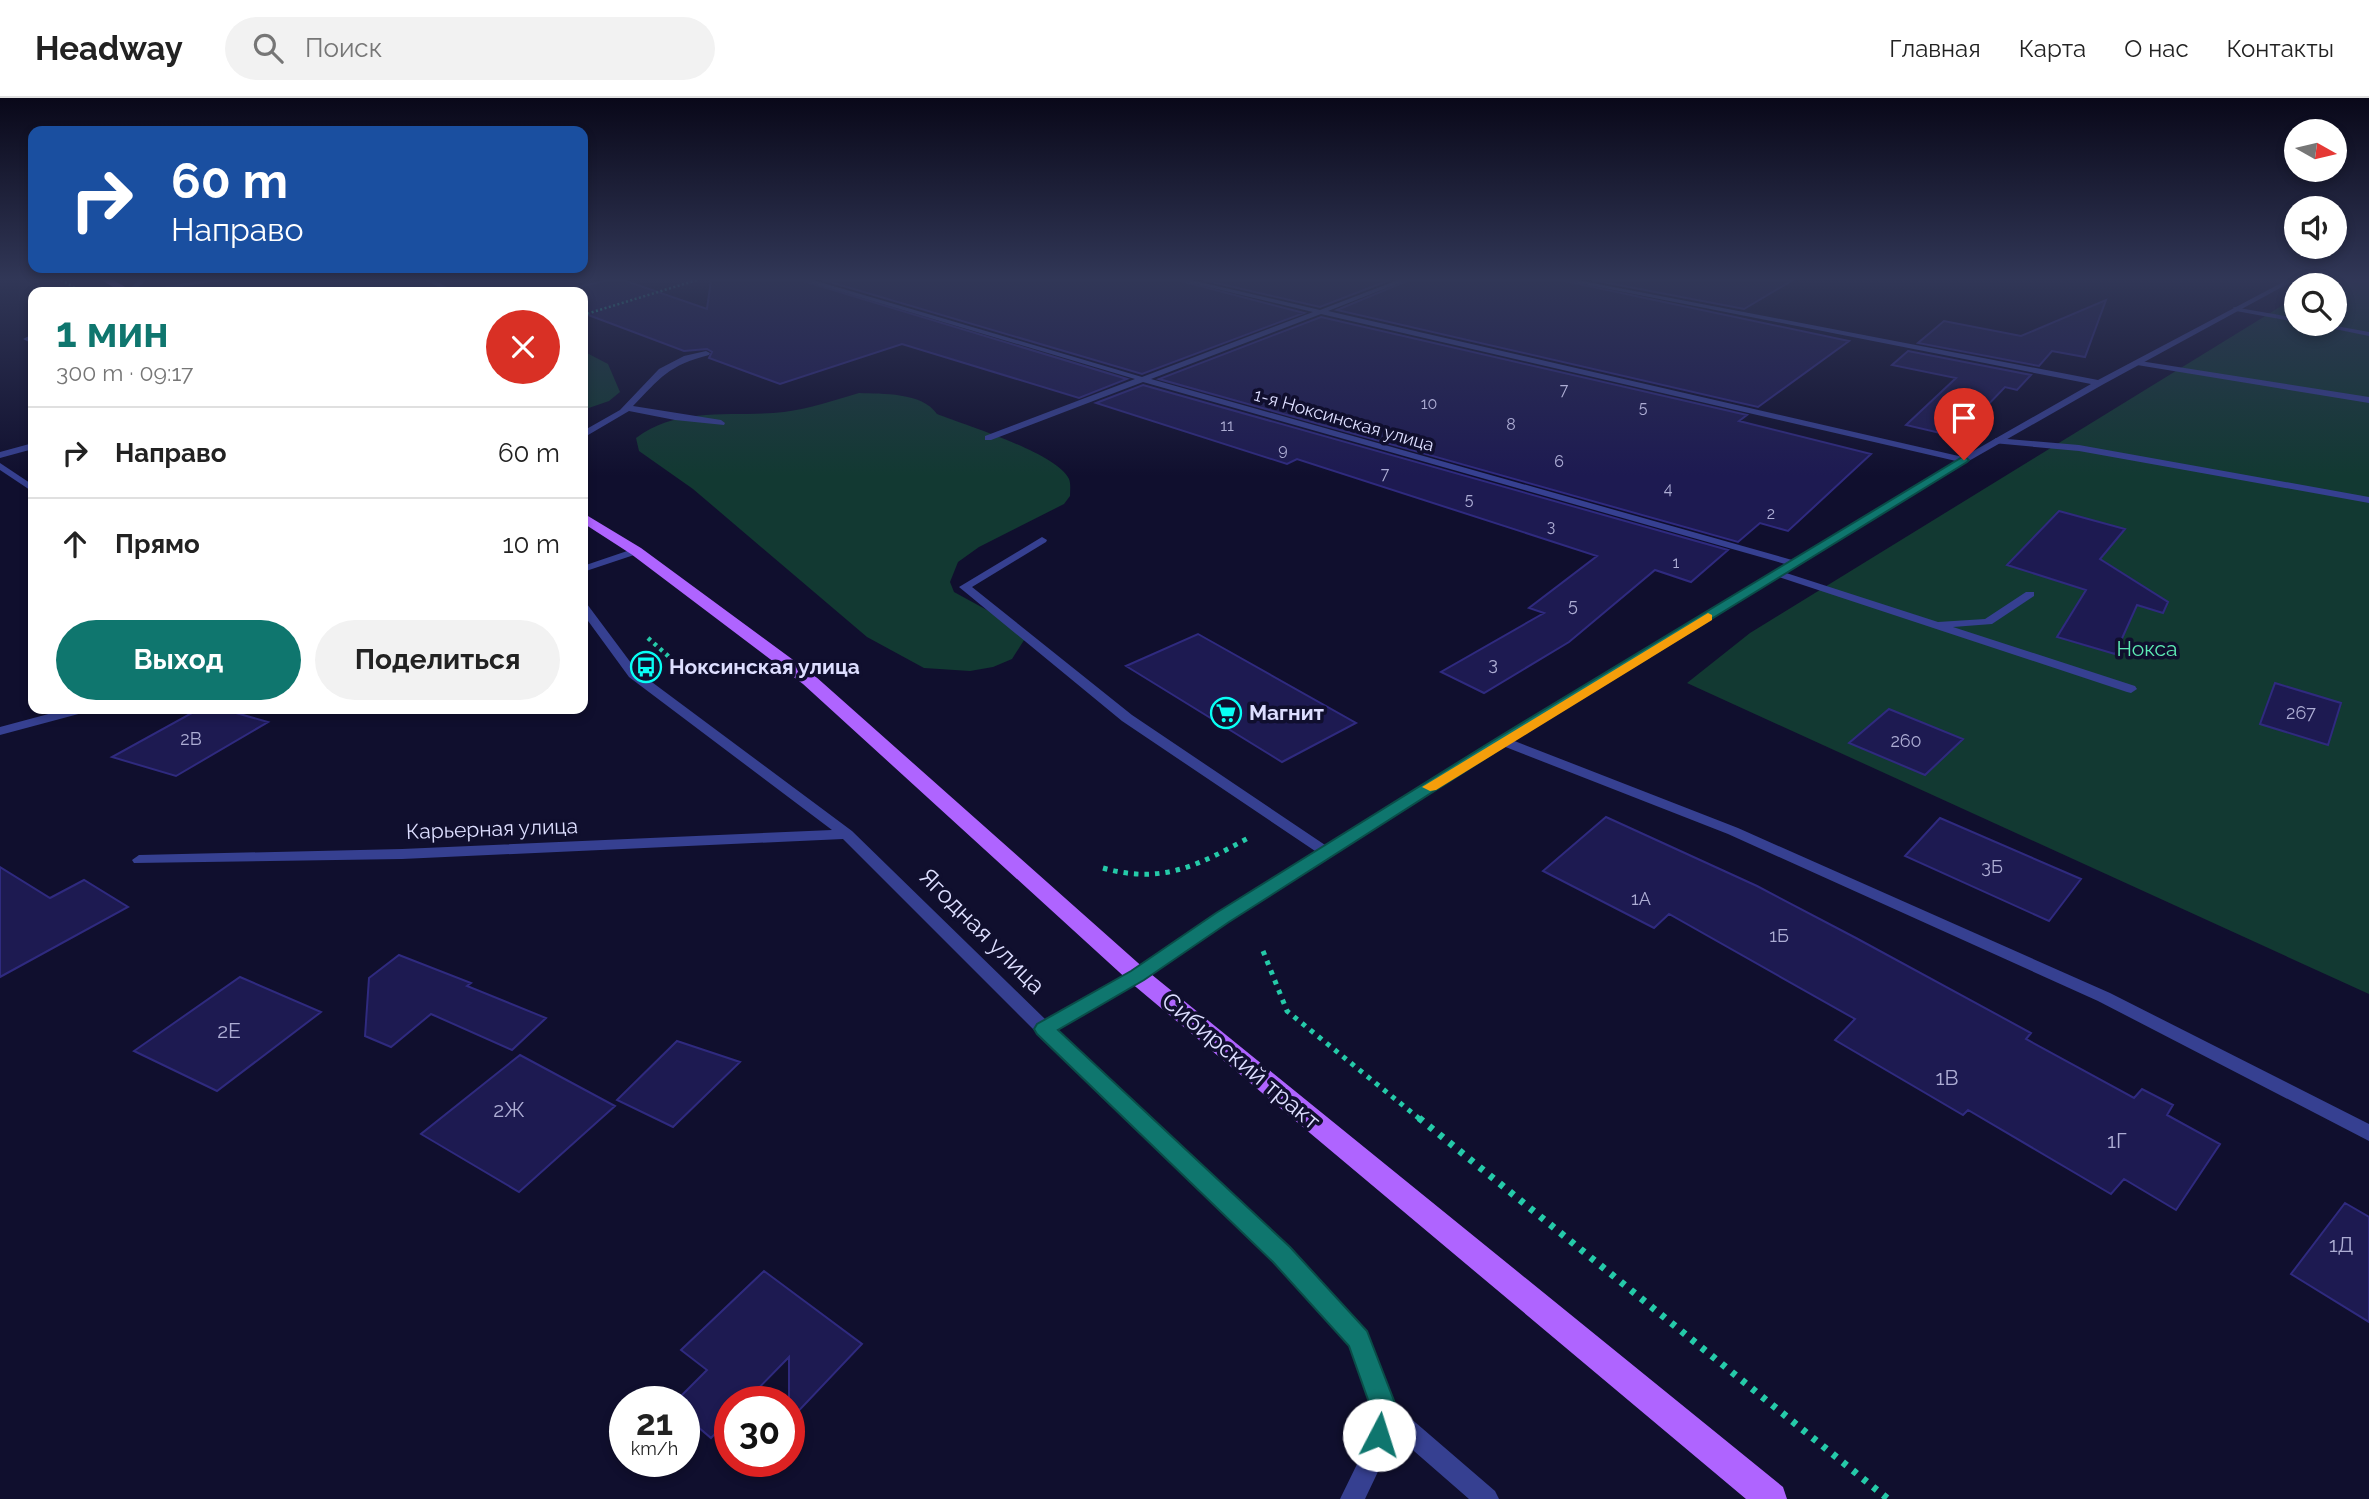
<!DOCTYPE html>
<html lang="ru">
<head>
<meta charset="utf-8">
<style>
  body { margin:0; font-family:Raleway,sans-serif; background:#f2f2f2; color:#222; height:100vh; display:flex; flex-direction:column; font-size:26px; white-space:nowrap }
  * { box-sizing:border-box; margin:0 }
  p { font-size:23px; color:#767676 }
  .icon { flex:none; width:38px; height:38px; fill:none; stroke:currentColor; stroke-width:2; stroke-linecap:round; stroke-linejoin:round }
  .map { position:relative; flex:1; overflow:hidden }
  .panel { position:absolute; left:28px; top:189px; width:560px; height:427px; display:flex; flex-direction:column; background:#fff; border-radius:14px; box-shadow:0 4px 10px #0003 }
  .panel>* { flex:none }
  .top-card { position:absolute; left:28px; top:28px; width:560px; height:147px; border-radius:14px; box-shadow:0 4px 10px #0003; background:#1a4fa0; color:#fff; overflow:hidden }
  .needle { width:46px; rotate:98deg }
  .controls { position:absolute; left:2284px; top:21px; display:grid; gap:14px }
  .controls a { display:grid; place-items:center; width:63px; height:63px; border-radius:50%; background:#fff; box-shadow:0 4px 10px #0003; font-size:35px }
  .speed { position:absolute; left:609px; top:1288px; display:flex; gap:14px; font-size:35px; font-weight:700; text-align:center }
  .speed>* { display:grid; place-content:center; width:91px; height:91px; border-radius:50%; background:#fff; box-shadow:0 4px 10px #0003; line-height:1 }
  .speed small { font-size:18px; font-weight:400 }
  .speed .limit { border:10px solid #d22; background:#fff; color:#111 }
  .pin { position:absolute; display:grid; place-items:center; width:60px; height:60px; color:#fff; margin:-72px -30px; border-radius:50% 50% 50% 0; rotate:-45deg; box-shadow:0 0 7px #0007 }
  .pin .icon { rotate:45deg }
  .me { position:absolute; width:77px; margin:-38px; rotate:5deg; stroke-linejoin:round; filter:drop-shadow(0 0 5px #0008) }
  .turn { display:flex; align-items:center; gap:24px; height:147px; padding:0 28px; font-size:32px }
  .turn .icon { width:91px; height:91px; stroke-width:2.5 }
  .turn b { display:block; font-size:49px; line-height:60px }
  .round { display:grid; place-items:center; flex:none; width:74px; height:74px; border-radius:37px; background:#f2f2f2 }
  .headline { display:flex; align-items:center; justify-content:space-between; height:119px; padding:0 28px }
  h1 { font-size:42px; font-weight:700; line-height:52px; color:#0f766e }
  .cta { display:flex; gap:14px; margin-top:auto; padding:14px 28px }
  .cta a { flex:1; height:80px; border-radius:42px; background:#0f766e; color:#fff; font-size:28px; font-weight:700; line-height:80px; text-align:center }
  .cta a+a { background:#f2f2f2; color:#222 }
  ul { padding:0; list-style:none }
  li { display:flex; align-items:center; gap:21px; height:91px; padding:0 28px; border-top:2px solid #e0e0e0 }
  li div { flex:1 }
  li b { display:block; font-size:26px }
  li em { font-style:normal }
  header { display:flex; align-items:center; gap:42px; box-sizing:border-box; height:98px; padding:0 35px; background:#fff; border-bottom:2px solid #e0e0e0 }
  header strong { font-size:33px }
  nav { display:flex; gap:38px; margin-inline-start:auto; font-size:24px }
  .search { width:490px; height:63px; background:#f2f2f2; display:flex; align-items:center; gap:18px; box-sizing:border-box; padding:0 24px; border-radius:38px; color:#767676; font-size:26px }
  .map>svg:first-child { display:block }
  .green { fill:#123932 }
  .building { fill:#1d1a51; stroke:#2f2a7f; stroke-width:2 }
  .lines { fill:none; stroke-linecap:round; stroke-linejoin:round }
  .path-far3 { stroke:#25caa9; stroke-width:2.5; stroke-dasharray:2 2.5; stroke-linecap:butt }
  .path-far2 { stroke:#25caa9; stroke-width:4.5; stroke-dasharray:3.5 4.5; stroke-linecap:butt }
  .path-far1 { stroke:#25caa9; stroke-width:5; stroke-dasharray:4.5 6; stroke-linecap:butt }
  .path { stroke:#25caa9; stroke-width:7; stroke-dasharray:5 8; stroke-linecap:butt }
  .service { fill:#364091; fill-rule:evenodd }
  .minor { fill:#364091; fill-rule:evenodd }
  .primary { fill:#af64ff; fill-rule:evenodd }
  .route { fill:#0f766e; stroke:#0a4d48; stroke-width:2 }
  .slow { fill:#f59e0b }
  .labels { text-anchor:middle; stroke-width:7; stroke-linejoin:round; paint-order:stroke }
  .far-number-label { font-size:16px; fill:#adadd4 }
  .far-street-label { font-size:18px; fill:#dddeff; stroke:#100f2e }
  .number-label { font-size:18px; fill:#adadd4 }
  .park-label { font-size:21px; fill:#5debb4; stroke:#100f2e }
  .poi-label { font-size:21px; font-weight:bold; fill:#dddeff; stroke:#100f2e; text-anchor:start }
  .street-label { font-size:21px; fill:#dddeff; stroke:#100f2e }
  .near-number-label { font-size:21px; fill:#adadd4 }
  .near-street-label { font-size:24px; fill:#dddeff; stroke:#100f2e }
</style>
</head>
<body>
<header>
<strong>Headway</strong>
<div class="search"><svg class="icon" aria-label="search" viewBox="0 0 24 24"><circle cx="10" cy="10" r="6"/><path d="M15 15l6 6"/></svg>Поиск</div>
<nav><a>Главная</a><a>Карта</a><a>О нас</a><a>Контакты</a></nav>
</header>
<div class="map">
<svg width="2369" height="1401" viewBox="0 0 2369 1401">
  <rect width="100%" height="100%" fill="#100f2e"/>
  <path class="green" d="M 2324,182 L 2369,182 L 2369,896 L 1687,585 L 1750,535 L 2296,199 L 2296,226 L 2334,226 L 2334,187 L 2315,187 Z
    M 583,253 L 608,266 L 620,294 L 609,303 L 583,312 Z
    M 859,295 C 882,296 922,294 937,316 C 965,327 1057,355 1069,381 C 1071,386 1070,393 1070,398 L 1064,406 L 979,449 L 958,464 L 950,484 L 954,494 L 1018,529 L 1026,539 L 1012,561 L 993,569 L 970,573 L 924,570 L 867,539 L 693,391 L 639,353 L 636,340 C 680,307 734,320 784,314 C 809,311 835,302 859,295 Z"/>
  <path class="building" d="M 608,182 L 623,182 L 707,211 L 711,182 L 800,182 L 1127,281 L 1079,300 L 902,246 L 780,286 L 709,260 L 712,254 L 707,251 L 684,253 L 583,215 L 583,194 L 559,194 Z
    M 823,182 L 1177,182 L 1304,215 L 1142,276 Z
    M 1203,182 L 1390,182 L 1320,209 Z
    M 1409,182 L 1560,182 L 1849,243 L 1758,309 L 1337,212 Z
    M 1592,182 L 1793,182 L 1744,211 Z
    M 2106,202 L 2085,259 L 2052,253 L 2039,268 L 1918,245 L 1944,223 L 2021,238 Z
    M 1321,219 L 1747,317 L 1739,323 L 1871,356 L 1788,433 L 1760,425 L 1738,444 L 1159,281 Z
    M 1908,253 L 2031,277 L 2017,292 L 2005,289 L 1957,339 L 1906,327 L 1956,280 L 1892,267 Z
    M 1143,287 L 1728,452 L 1691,484 L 1655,472 L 1569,544 L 1484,595 L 1441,574 L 1544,515 L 1529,510 L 1597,458 L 1297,361 L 1287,366 L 1096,305 Z
    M 2059,413 L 2125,431 L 2100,461 L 2168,504 L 2163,515 L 2137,507 L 2115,556 L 2057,539 L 2086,492 L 2007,467 Z
    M 1198,536 L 1356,625 L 1282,664 L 1126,568 Z
    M 2275,585 L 2341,605 L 2328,647 L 2260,626 Z
    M 199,611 L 222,611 L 268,624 L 176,678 L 112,659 Z
    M 1889,611 L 1963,641 L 1925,677 L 1849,645 Z
    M 1606,719 L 1757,788 L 1856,840 L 2031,935 L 2026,941 L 2134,1000 L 2142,991 L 2173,1007 L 2167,1017 L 2220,1046 L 2176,1112 L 2124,1081 L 2111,1096 L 1968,1012 L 1963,1017 L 1835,942 L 1855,921 L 1669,816 L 1654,830 L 1543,773 Z
    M 1940,720 L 2081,781 L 2049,823 L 1905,758 Z
    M 0,769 L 50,800 L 84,782 L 128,809 L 0,879 Z
    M 399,857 L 471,885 L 467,888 L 546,920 L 512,952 L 431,916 L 391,949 L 365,938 L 369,880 Z
    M 240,879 L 321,914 L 217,993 L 134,953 Z
    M 677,943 L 740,964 L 673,1029 L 617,1002 Z
    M 520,957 L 615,1008 L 519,1094 L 421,1036 Z
    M 2345,1105 L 2369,1119 L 2369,1224 L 2291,1176 Z
    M 764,1173 L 862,1246 L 789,1323 L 789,1259 L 745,1304 L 730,1304 L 730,1320 L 711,1340 L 684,1317 L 684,1304 L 675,1304 L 707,1272 L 681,1252 Z"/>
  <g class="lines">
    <path class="path-far3" d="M 61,182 L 77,191
      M 583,217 L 697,182"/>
    <path class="path-far2" d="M 648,540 L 686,574"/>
    <path class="path-far1" d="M 1103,770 C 1162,787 1199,767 1250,739
      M 1263,853 L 1287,913 L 1421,1022"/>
    <path class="path" d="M 1419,1020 L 1888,1401"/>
    <path class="service" d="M 139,182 L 146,182 L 133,194 L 126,194 Z
      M 424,182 L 433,182 L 449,190 L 436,194 L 424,194 L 439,189 Z
      M 2233,209 L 2296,220 L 2296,224 L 2236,213 Z
      M 2310,226 L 2325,226 L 2369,234 L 2369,238 Z
      M 33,236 L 33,246 L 23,241 Z
      M 706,253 L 710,255 L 709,257 C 669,267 660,280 633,308 L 721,322 L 725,325 L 724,327 L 675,322 L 629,313 L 583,340 L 583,333 L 620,312 L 659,271 L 684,258 Z
      M 2140,263 L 2369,299 L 2369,305 L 2137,267 L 2136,265 Z
      M 1996,340 L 2079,347 L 2369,399 L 2369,405 L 2079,353 L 1993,345 L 1992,343 Z
      M 33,345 L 33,351 L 0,360 L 0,354 Z
      M 0,365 L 33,387 L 33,394 L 0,372 Z
      M 1042,439 L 1047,442 L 1046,444 L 972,489 L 1132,617 L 1331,751 L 1333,754 L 1331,757 L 1321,757 L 1122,623 L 959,489 Z
      M 1780,473 L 1938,524 L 1985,521 L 2026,494 L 2034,494 L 2034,498 L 1992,526 L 1953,529 L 2135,588 L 2137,591 L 2131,595 L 2127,594 L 1776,478 L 1775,476 Z"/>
    <path class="minor" d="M 206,182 L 225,182 L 145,194 L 128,194 Z
      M 802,182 L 813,182 L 1142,279 L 1313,214 L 1179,182 L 1191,182 L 1320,212 L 1398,182 L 1407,182 L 1328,213 L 1963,359 L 2091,286 L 1563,182 L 1577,182 L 2098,282 L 2287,182 L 2295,182 L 2102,287 L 1967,364 L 1512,642 L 1738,730 L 2110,895 L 2369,1026 L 2369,1043 L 2098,903 L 1728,736 L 1503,648 L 1228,823 L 1144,882 L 1056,932 L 1289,1151 L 1367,1234 L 1394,1306 L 1495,1393 L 1499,1401 L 1469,1401 L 1391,1333 L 1384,1361 L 1365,1401 L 1340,1401 L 1361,1358 L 1374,1313 L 1350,1247 L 1275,1163 L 1038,936 L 843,741 L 402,761 L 134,765 L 132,762 L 139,757 L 402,751 L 832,732 L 629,579 L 583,516 L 583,505 L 587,506 L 637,573 L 852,733 L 1046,922 L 1132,874 L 1216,815 L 1497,640 L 1785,466 L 1143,284 L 991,342 L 985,342 L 985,338 L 1135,281 ZM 1321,216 L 1956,363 L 1792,462 L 1151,281 Z
      M 636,450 L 641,453 L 640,455 L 583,474 L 583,468 Z
      M 67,611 L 87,611 L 86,614 L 0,637 L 0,629 Z"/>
    <path class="primary" d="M 101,182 L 113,182 L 134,194 L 122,194 Z
      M 583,415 L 641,450 L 815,578 L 1146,872 L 1783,1389 L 1787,1401 L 1746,1401 L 1130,884 L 803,586 L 631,456 L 583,425 Z"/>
  </g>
  <linearGradient id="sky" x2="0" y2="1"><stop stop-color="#090819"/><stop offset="0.48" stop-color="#313757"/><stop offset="1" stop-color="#313757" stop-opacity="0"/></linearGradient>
  <rect width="2369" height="378" fill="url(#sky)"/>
  <path class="route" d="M 1964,358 L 1969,362 L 1967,364 L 1508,646 L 1229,824 L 1144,882 L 1058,932 L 1290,1149 L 1367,1233 L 1398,1313 L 1388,1346 L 1379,1350 L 1369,1346 L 1366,1337 L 1372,1313 L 1349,1248 L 1273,1164 L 1037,936 L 1034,931 L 1037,926 L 1131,873 L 1216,815 L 1497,640 Z"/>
  <path class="slow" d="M 1708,515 L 1712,517 L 1712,522 L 1436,692 L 1430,693 L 1422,689 Z"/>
  <defs>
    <g id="bus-ring" transform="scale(1.575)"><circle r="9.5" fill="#100f2e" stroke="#09fff5" stroke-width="1.5"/><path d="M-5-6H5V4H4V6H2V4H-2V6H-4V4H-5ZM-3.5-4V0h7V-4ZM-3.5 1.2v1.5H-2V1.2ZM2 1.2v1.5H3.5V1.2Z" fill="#09fff5"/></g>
    <g id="supermarket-ring" transform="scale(1.575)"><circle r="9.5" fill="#100f2e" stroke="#09fff5" stroke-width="1.5"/><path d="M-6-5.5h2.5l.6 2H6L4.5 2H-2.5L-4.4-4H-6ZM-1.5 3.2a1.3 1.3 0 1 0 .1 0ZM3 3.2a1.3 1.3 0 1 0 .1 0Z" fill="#09fff5"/></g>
  </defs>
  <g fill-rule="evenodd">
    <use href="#bus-ring" x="646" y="569"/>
    <use href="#supermarket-ring" x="1226" y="615"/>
  </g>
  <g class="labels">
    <g class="far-number-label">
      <text x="1564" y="297">7</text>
      <text x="1429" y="311">10</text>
      <text x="1643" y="315">5</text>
      <text x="1511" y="332">8</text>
      <text x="1227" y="333">11</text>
      <text x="1283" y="357">9</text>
      <text x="1559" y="369">6</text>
      <text x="1385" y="381">7</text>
      <text x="1668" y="396">4</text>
      <text x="1469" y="407">5</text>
      <text x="1771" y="421">2</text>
      <text x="1551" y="434">3</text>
      <text x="1676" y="470">1</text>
    </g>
    <g class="far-street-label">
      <text transform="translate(1344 322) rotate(16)" y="6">1-я Ноксинская улица</text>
    </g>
    <g class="number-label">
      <text x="1573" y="513">5</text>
      <text x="1493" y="572">3</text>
      <text x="2301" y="621">267</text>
      <text x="191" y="647">2В</text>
      <text x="1906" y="649">260</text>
      <text x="1992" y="775">3Б</text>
      <text x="1641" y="807">1А</text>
      <text x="1779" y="844">1Б</text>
    </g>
    <g class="park-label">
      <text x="2147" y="558">Нокса</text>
    </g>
    <g class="poi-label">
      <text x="669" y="576">Ноксинская улица</text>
      <text x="1249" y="622">Магнит</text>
    </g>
    <g class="street-label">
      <text transform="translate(492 731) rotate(-2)" y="7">Карьерная улица</text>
    </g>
    <g class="near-number-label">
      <text x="229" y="940">2Е</text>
      <text x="1947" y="987">1В</text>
      <text x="509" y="1019">2Ж</text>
      <text x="2117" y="1050">1Г</text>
      <text x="2341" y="1154">1Д</text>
    </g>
    <g class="near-street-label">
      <text transform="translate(982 833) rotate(45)" y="8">Ягодная улица</text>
      <text transform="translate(1241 963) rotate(40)" y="8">Сибирский тракт</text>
    </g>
  </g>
</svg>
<div class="controls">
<a><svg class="needle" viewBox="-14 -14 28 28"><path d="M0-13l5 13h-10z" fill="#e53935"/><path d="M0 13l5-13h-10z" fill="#767676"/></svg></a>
<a><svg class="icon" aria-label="sound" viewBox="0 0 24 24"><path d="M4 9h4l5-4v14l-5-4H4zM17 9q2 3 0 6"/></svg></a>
<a><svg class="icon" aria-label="search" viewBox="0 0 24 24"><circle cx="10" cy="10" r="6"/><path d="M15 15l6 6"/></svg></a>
</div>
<div class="speed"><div>21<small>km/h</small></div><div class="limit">30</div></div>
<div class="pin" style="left:1964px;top:362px;background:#d93025"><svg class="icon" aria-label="arrive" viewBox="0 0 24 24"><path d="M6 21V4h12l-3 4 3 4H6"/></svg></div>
<svg class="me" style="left:1379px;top:1337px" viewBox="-20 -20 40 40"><circle r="19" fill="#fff"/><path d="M0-13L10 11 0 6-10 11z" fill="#0f766e"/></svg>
<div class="top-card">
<div class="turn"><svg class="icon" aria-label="right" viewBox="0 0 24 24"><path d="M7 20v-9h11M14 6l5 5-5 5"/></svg><div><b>60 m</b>Направо</div></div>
</div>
<section class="panel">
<div class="headline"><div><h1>1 мин</h1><p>300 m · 09:17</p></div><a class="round" style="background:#d93025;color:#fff"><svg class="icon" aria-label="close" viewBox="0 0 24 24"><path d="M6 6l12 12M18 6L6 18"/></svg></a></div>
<ul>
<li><svg class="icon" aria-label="right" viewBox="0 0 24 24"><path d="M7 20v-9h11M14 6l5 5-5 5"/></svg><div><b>Направо</b></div><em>60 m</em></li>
<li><svg class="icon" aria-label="ahead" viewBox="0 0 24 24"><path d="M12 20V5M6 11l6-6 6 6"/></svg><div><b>Прямо</b></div><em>10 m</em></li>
</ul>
<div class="cta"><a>Выход</a><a>Поделиться</a></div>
</section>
</div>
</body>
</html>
